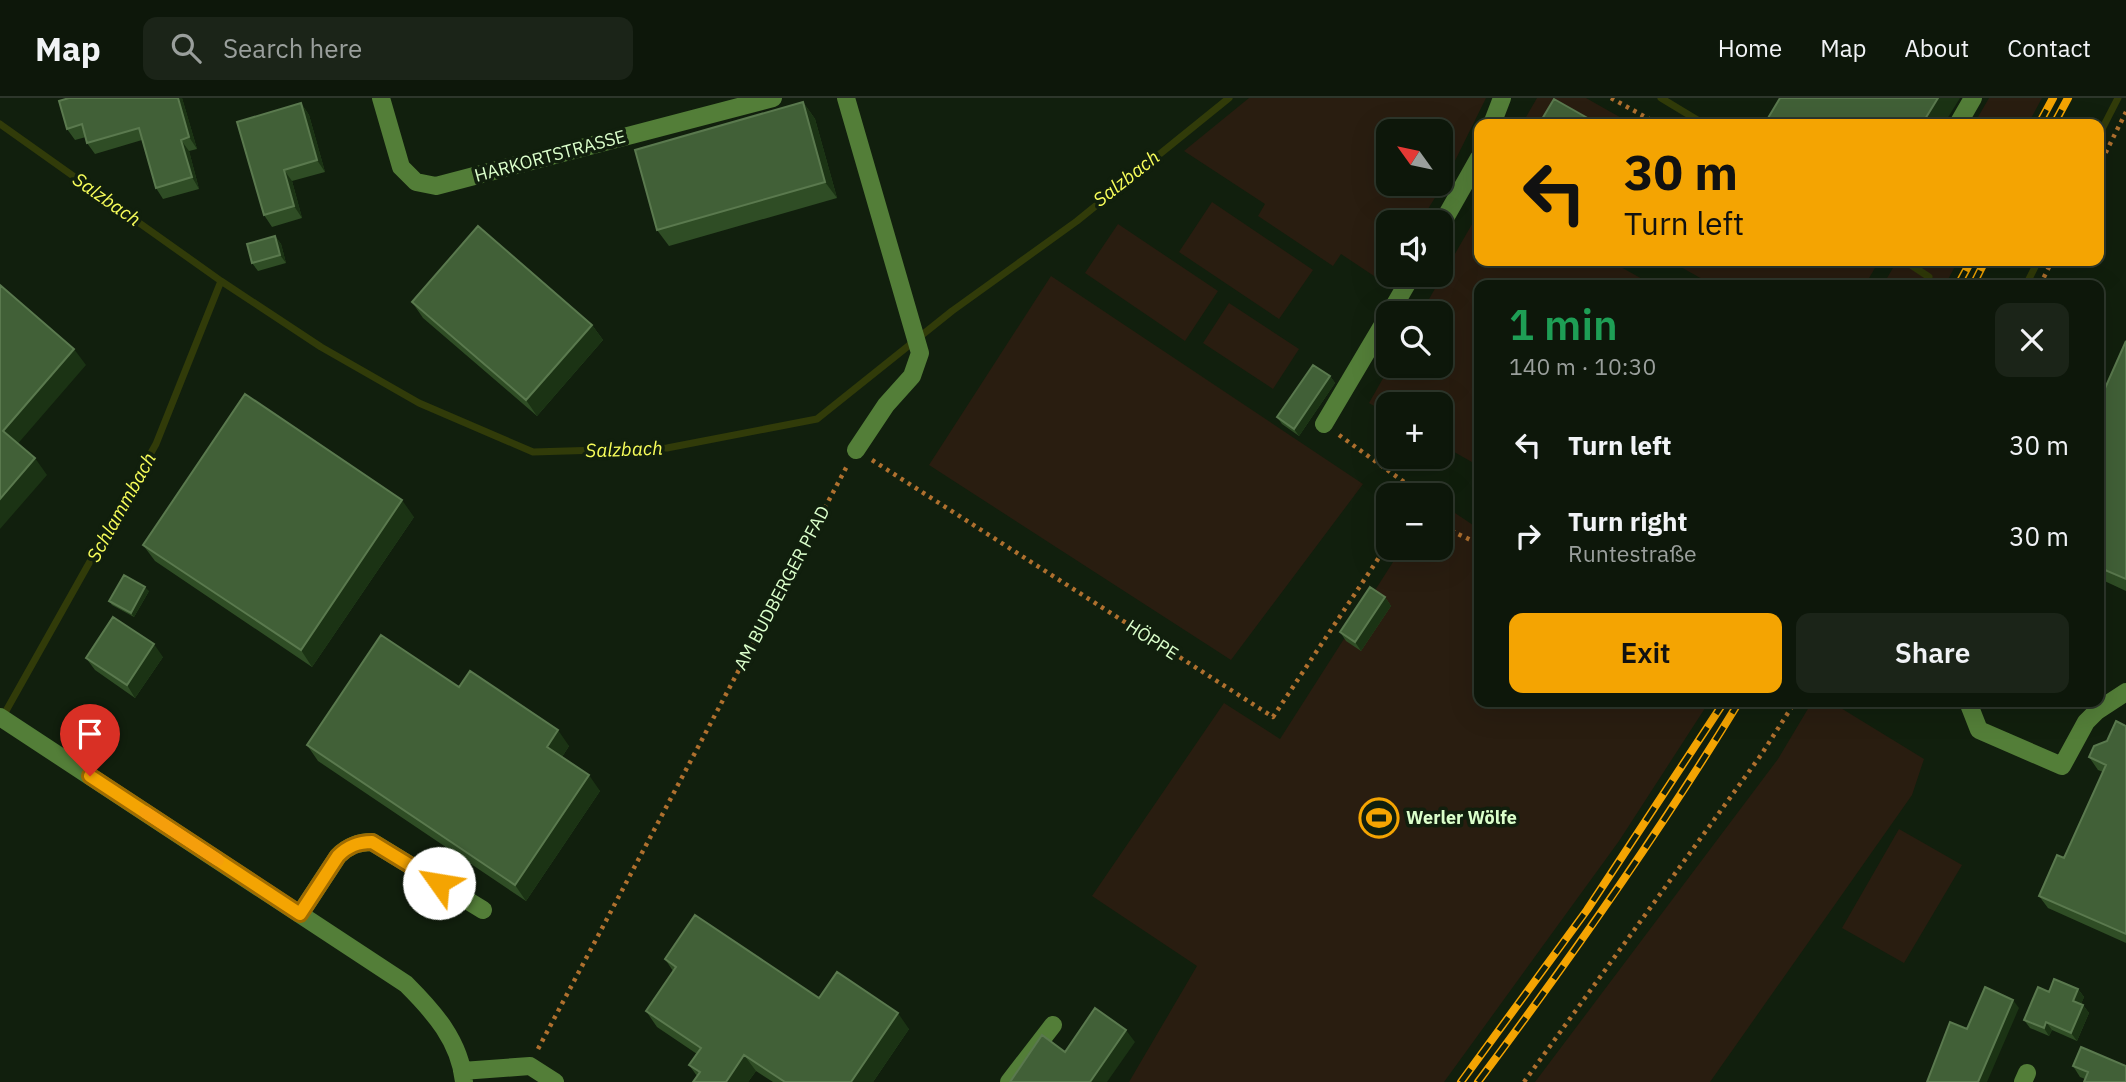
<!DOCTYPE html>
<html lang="en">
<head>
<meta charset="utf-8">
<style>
  body { margin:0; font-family:"IBM Plex Sans",sans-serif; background:#1b2418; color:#f1f3f6; height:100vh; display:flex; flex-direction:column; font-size:26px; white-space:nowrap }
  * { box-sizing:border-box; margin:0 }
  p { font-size:23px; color:#9a9f9c }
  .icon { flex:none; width:38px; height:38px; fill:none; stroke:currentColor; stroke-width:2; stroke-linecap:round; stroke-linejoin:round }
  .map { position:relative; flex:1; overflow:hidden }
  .panel { position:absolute; left:1474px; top:182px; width:630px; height:427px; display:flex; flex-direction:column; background:#0d170a; border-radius:14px; box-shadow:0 7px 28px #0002,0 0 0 2px #2d362b }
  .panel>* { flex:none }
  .hud { position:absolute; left:1474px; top:21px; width:630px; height:147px; border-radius:14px; box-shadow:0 7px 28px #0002,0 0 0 2px #2d362b; background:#f4a402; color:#111; overflow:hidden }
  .needle { width:46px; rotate:303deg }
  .controls { position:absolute; left:1376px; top:21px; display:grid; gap:14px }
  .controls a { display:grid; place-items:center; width:77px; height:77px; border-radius:14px; background:#0d170a; box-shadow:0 7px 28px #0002,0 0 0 2px #2d362b; font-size:35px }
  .pin { position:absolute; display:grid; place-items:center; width:60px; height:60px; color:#fff; margin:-72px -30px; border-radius:50% 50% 50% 0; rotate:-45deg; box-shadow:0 0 7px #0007 }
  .pin .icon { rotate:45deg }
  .me { position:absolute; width:77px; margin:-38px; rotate:302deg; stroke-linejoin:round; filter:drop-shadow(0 0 5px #0008) }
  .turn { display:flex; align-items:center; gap:24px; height:147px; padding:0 35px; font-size:32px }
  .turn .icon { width:91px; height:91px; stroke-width:2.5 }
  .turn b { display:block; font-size:49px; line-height:60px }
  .round { display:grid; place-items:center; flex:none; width:74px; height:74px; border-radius:14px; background:#1b2418 }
  .summary { display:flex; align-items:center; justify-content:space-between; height:119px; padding:0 35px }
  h1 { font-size:42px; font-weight:600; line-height:52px; color:#1e9e55 }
  .cta { display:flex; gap:14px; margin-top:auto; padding:14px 35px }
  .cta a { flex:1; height:80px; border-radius:14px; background:#f4a402; color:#111; font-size:28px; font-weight:600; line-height:80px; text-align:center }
  .cta a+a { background:#1b2418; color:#f1f3f6 }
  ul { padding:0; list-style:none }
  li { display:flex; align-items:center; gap:21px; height:91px; padding:0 35px }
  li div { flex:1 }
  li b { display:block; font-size:26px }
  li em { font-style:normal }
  header { display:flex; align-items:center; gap:42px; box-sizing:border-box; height:98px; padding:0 35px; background:#0d170a; border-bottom:2px solid #2d362b }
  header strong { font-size:33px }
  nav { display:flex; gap:38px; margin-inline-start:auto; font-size:24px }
  .search { width:490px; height:63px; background:#1b2418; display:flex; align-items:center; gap:18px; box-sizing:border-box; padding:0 24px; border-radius:14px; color:#9a9f9c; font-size:26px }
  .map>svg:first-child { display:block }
  .green { fill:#291d10; fill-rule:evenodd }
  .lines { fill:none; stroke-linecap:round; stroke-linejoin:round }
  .stream { stroke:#313b09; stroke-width:7 }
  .path { stroke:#af702e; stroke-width:4.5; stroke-dasharray:3.5 5; stroke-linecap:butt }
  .minor { stroke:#537e38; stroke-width:18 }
  .rail-casing { stroke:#f4a402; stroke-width:8 }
  .rail { stroke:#111f0d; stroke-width:5; stroke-dasharray:16; stroke-linecap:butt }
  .wall { fill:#2f4d25 }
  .shaded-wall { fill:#1b3314 }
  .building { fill:#416037; stroke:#5a794e; stroke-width:2 }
  .route-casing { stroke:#9f6b01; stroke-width:18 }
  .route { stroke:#f4a402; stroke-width:12 }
  .slow { stroke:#f59e0b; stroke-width:12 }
  .labels { text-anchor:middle; stroke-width:7; stroke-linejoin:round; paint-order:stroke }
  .street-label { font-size:18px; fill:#dbffcb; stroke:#111f0d }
  .poi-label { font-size:18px; font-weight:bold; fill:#dbffcb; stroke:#111f0d; text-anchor:start }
  .water-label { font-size:19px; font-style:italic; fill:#f8fe5a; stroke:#111f0d }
</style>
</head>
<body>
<header>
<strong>Map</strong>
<div class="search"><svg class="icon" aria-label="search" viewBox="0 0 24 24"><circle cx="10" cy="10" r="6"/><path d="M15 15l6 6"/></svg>Search here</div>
<nav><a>Home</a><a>Map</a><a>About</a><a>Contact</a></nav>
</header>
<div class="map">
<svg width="2126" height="984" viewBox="0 0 2126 984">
  <rect width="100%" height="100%" fill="#111f0d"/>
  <path class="green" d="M 1249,0 L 1486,0 L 1444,85 L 1420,124 L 1388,124 L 1388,177 L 1383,184 L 1341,156 L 1333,168 L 1258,118 L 1265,106 L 1184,53 ZM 1388,33 L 1440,33 L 1440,86 L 1388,86 Z
    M 1537,0 L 1586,0 L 1632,26 L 1522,26 Z
    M 1989,0 L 2042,0 L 2028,26 L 1974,26 Z
    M 1212,104 L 1313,172 L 1279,221 L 1179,154 Z
    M 1479,114 L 1479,163 L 1610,163 L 1653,187 L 1479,187 L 1479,368 L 1440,346 L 1440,306 L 1388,306 L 1388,316 L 1369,305 L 1390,268 L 1440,268 L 1440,215 L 1421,215 Z
    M 1118,126 L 1218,193 L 1185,243 L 1085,175 Z
    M 1670,163 L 1879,163 L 1865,187 L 1713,187 Z
    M 1897,163 L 1958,163 L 1945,187 L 1883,187 Z
    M 1051,178 L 1363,386 L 1231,562 L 929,367 Z
    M 1229,205 L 1299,251 L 1273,291 L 1203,245 Z
    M 1440,405 L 1479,431 L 1479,604 L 1709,604 L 1619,743 L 1444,984 L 1129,984 L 1197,868 L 1092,798 L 1224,605 L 1280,641 L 1402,450 L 1440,450 Z
    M 1812,604 L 1831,604 L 1924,661 L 1912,697 L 1710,984 L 1535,984 L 1778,661 Z
    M 1899,731 L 1962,767 L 1904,865 L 1842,830 Z"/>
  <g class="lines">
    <path class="stream" d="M 1661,0 L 1704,26
      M 0,26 L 221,183 L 321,249 L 419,305 L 533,354 L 667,350 L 817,321 L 952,213 L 1077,123 L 1229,0
      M 2098,39 L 2118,0
      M 1905,163 L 1929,179
      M 2026,187 L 2038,163
      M 2,620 L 156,346 L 221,183"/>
    <path class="path" d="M 1611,0 L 1658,26
      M 2098,70 L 2126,14
      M 2040,187 L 2052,163
      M 1339,337 L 1411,389 L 1408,397
      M 872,362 L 1273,619 L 1388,446
      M 1411,389 L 1419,397
      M 1440,419 L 1454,434 L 1479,446
      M 538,951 L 847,368
      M 1524,984 L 1761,657 L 1795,604"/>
    <path class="minor" d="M 381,0 L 401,69 L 416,84 L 436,88 L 773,0
      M 846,0 L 920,255 L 912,278 L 886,307 L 856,352
      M 1492,26 L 1502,0
      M 1958,26 L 1973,0
      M 1440,129 L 1479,60
      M 1390,215 L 1412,177
      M 1324,326 L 1388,218
      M 1968,604 L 1979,632 L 2062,668 L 2086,624 L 2097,613 L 2126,594
      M 0,619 L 406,886 C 434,914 460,943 464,984
      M 300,816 L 338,758 C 348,748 358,744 372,744 L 483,812
      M 462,973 L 530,968 L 555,984
      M 1009,984 L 1053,927
      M 2023,984 L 2027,975"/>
    <g class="rail-casing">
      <path id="rail" d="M 2039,26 L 2053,0
        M 2054,26 L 2068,0
        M 1958,187 L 1971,163
        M 1973,187 L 1985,163
        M 1461,984 L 1587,812 L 1724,604
        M 1478,984 C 1570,861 1659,735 1739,604"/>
    </g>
    <use href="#rail" class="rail"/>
  </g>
  <path class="wall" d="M 69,0 L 182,0 L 197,51 L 189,53 L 199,91 L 163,101 L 156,90 L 142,42 L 95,56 L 87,45 L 86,39 L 75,42 L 67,31 Z
    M 803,4 L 815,21 L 837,100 L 669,148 L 657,132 Z
    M 301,5 L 309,17 L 325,74 L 292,83 L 302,120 L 272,129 L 264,117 Z
    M 275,138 L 281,146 L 286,165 L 258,173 L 252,165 Z
    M 412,204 L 592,227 L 603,242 L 537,318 L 423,220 Z
    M 2126,243 L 2126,493 L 2098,480 L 2098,306 Z
    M 1330,278 L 1335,285 L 1299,338 L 1282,326 L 1277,319 Z
    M 414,419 L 312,569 L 155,463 L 143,447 Z
    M 149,493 L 134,519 L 112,507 L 109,503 Z
    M 1385,499 L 1391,508 L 1361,553 L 1346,543 L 1340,534 Z
    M 163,559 L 135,600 L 95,572 L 86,560 Z
    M 459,589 L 569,648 L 562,659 L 600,693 L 526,803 L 318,663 L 307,647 Z
    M 2126,628 L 2126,845 L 2048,810 L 2039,798 L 2064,760 L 2103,674 L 2098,672 L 2089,659 Z
    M 665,861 L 819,900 L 909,931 L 873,984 L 773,984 L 756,973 L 748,984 L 693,984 L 697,978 L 689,967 L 697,956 L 657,929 L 646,913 L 673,873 Z
    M 2078,891 L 2084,899 L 2081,906 L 2083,907 L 2089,915 L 2077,943 L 2052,932 L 2049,938 L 2030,930 L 2024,922 L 2049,894 Z
    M 2073,968 L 2126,968 L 2085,981 L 2080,979 Z"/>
  <path class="shaded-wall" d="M 178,0 L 182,0 L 197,51 L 189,39 Z
    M 1938,0 L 1960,0 L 1944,26 L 1922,26 Z
    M 803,4 L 815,21 L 837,100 L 825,84 Z
    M 301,5 L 309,17 L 325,74 L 317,62 Z
    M 181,42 L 189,53 L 199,91 L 192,79 Z
    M 284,72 L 292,83 L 302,120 L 294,108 Z
    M 275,138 L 281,146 L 286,165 L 280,157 Z
    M 592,227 L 603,242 L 537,318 L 526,302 Z
    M 74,251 L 86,267 L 15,349 L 3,333 Z
    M 1330,278 L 1335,285 L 1299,338 L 1294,331 Z
    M 35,360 L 47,377 L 0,431 L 0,401 Z
    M 402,402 L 414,419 L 312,569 L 301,552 Z
    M 145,489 L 149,493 L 134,519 L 131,515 Z
    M 1385,499 L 1391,508 L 1361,553 L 1355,544 Z
    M 154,546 L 163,559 L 135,600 L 127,587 Z
    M 558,632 L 569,648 L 558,665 L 547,649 Z
    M 589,677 L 600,693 L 526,803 L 515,787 Z
    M 2078,891 L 2084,899 L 2079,911 L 2073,903 Z
    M 2013,902 L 2019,910 L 1987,984 L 1978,984 Z
    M 2083,907 L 2089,915 L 2077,943 L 2071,935 Z
    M 898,915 L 909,931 L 873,984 L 851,984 Z
    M 2046,924 L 2052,932 L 2049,938 L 2044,930 Z
    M 1126,932 L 1135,944 L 1107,984 L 1090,984 Z
    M 744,957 L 756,973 L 748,984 L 726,984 Z"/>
  <path class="building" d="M 69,0 L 178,0 L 189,39 L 181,42 L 192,79 L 156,90 L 139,30 L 87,45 L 82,26 L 67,31 L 59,3 Z
    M 1780,0 L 1938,0 L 1922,26 L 1767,26 L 1765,25 Z
    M 1554,1 L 1598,26 L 1539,26 Z
    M 803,4 L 825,84 L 657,132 L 635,52 Z
    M 301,5 L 317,62 L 284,72 L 294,108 L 264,117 L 237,24 Z
    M 478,128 L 592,227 L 526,302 L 412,204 Z
    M 275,138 L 280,157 L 252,165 L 247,146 Z
    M 0,187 L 74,251 L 3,333 L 35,360 L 0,401 Z
    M 2126,243 L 2126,481 L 2098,469 L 2098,306 Z
    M 1313,267 L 1330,278 L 1294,331 L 1277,319 Z
    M 245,296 L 402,402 L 301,552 L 143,447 Z
    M 124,477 L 145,489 L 131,515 L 109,503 Z
    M 1370,489 L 1385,499 L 1355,544 L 1340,534 Z
    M 113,519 L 154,546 L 127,587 L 86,560 Z
    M 381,537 L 459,589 L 470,573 L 558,632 L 547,649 L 589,677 L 515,787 L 307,647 Z
    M 2116,623 L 2126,628 L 2126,836 L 2039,798 L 2057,757 L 2064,760 L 2106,667 L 2089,659 L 2094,648 L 2107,643 Z
    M 695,817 L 819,900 L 837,874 L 898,915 L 851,984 L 785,984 L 744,957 L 726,984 L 693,984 L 700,974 L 689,967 L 701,950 L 646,913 L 676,869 L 665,861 Z
    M 2054,881 L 2078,891 L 2073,903 L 2083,907 L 2071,935 L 2046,924 L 2044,930 L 2024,922 L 2038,889 L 2049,894 Z
    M 1985,889 L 2013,902 L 1978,984 L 1927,984 L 1950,924 L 1967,931 Z
    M 1095,910 L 1126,932 L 1090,984 L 1010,984 L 1042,937 L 1065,954 Z
    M 2081,949 L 2126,968 L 2126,984 L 2084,984 L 2088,974 L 2073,968 Z"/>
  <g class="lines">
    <g class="route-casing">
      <path id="route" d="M 90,678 L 300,816 L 338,758 C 348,748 358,744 372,744 L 439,785"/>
    </g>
    <use href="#route" class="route"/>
    <path class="slow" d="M 145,714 L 218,762"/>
  </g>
  <defs>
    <g id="stadium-ring" transform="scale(2.0125)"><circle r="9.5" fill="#111f0d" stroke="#f4a402" stroke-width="1.5"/><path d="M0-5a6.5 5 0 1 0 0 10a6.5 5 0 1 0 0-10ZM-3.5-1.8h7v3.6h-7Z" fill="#f4a402"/></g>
  </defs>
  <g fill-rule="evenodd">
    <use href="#stadium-ring" x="1379" y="720"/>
  </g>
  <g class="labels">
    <g class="street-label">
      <text transform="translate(550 58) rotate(-15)" y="6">HARKORTSTRASSE</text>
      <text transform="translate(782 490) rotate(-62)" y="6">AM BUDBERGER PFAD</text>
      <text transform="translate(1152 542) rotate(33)" y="6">HÖPPE</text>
    </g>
    <g class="poi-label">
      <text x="1406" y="726">Werler Wölfe</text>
    </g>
    <g class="water-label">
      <text transform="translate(1126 80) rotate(-38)" y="7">Salzbach</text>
      <text transform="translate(107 101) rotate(35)" y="7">Salzbach</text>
      <text transform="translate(624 351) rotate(-2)" y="7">Salzbach</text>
      <text transform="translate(121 409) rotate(-61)" y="7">Schlammbach</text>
    </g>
  </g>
</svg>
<div class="controls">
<a><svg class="needle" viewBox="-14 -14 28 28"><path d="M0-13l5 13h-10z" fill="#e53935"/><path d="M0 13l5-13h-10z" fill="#9a9f9c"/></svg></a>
<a><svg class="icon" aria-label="sound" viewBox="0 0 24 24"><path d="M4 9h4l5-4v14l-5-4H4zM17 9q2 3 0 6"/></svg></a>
<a><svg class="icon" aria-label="search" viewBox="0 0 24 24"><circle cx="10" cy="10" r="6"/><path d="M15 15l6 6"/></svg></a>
<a>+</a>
<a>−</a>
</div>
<div class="pin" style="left:90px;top:678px;background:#d93025"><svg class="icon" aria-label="arrive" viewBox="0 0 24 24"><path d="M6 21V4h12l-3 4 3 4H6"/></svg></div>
<svg class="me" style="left:439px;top:785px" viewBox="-20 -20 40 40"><circle r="19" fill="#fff"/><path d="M0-13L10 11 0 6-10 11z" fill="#f4a402"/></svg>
<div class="hud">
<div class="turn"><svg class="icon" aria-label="left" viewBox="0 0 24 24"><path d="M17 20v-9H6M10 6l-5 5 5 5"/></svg><div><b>30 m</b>Turn left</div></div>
</div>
<section class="panel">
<div class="summary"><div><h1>1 min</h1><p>140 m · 10:30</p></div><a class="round"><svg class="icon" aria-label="close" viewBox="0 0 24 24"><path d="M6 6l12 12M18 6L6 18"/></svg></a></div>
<ul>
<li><svg class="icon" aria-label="left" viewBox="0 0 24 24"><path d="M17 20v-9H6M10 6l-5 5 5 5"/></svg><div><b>Turn left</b></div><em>30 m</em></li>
<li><svg class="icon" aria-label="right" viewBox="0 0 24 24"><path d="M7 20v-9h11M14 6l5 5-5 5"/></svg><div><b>Turn right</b><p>Runtestraße</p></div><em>30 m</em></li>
</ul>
<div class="cta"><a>Exit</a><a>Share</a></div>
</section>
</div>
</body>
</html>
